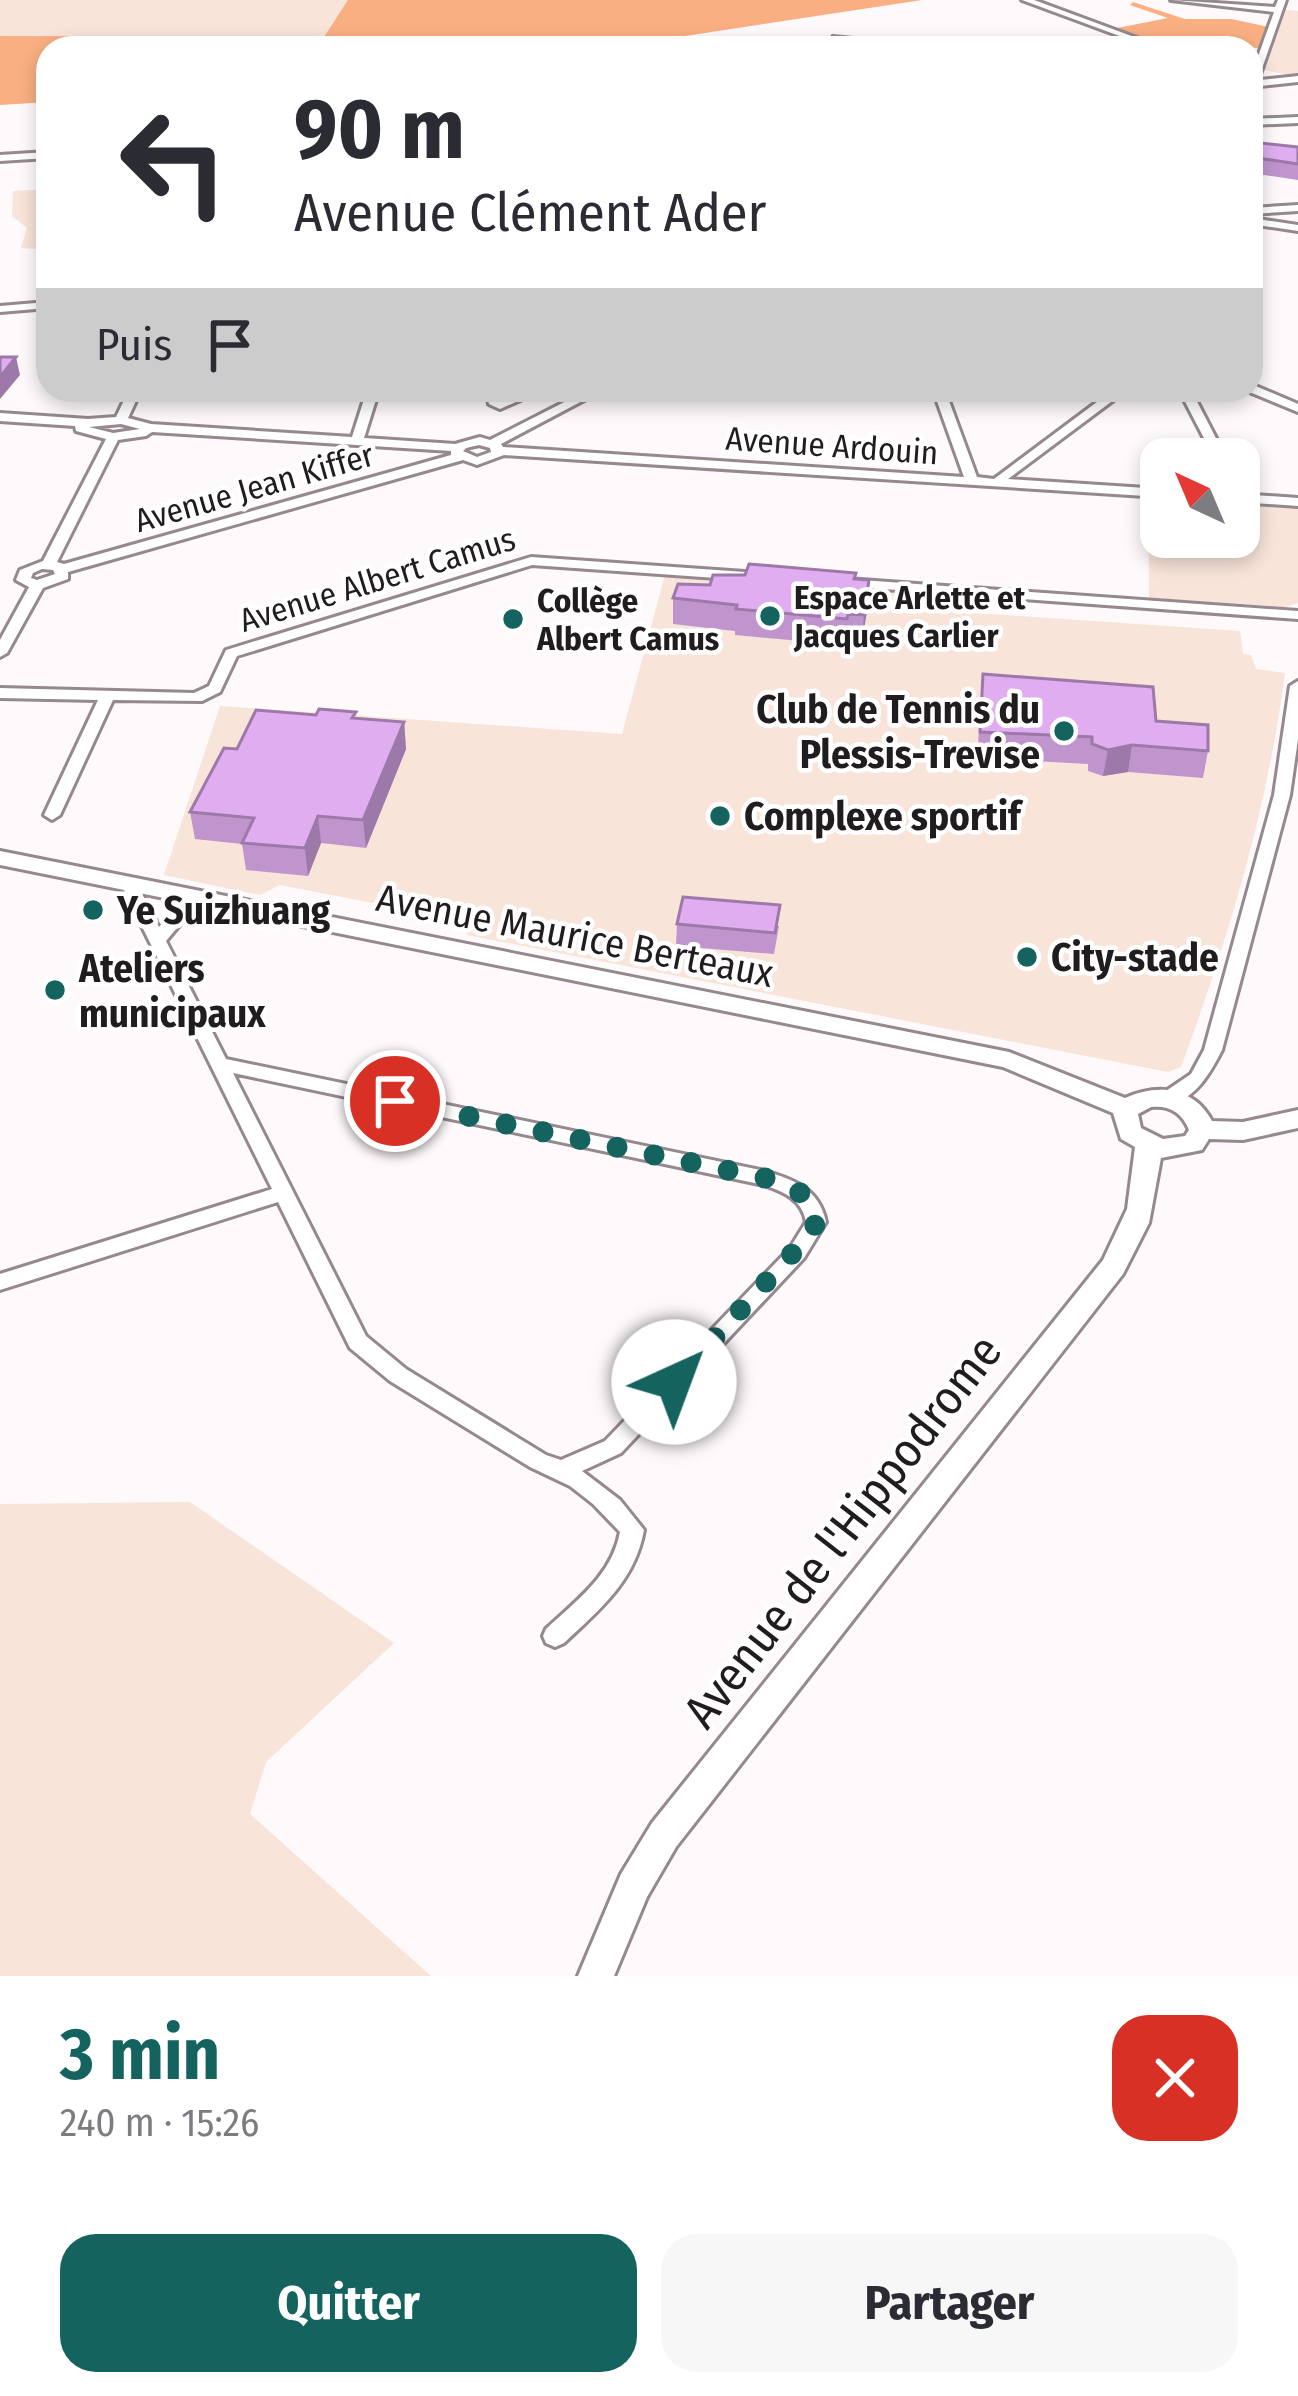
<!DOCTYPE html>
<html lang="fr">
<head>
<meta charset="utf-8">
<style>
  body { margin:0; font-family:"Fira Sans Condensed",sans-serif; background:#f7f7f7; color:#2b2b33; height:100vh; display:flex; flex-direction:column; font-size:45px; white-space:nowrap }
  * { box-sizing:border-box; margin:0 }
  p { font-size:39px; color:#7c7c81 }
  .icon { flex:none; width:66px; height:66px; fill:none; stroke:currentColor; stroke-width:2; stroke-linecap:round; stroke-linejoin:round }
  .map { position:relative; height:1976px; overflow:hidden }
  .sheet { display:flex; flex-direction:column; background:#fff; flex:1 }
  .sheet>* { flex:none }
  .hud { position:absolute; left:36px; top:36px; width:1227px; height:366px; border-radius:36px; box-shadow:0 6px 18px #0003; background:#fff; color:#2b2b33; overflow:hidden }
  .needle { width:78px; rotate:316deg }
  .tools { position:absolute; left:1140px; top:438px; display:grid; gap:24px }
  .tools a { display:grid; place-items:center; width:120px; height:120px; border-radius:24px; background:#fff; box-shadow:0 6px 18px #0003; font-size:60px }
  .pin { position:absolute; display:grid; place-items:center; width:102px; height:102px; color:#fff; margin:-51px; border:6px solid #fff; border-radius:50%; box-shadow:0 3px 12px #0007 }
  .me { position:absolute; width:132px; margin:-66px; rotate:43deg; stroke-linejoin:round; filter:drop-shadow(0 0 9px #0008) }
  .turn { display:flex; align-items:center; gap:42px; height:252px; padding:0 60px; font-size:54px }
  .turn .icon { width:156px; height:156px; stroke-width:2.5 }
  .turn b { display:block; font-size:84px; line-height:102px }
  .then { display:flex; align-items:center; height:114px; padding:0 60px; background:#0003; gap:24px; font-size:45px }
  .round { display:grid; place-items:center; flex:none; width:126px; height:126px; border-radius:36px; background:#f7f7f7 }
  .head { display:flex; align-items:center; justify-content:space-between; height:204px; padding:0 60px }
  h1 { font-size:72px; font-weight:700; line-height:90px; color:#15635f }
  .primary-button { display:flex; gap:24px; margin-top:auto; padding:24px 60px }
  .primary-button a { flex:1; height:138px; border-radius:36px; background:#15635f; color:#fff; font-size:48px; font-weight:700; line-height:138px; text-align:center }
  .primary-button a+a { background:#f7f7f7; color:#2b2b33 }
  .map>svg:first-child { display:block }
  .green { fill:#f8e4d9 }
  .forest { fill:#f9af81 }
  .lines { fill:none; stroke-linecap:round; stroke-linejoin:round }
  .minor-tunnel { stroke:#ddd8da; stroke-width:12; stroke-dasharray:12 6; stroke-linecap:butt }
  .minor-casing { stroke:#95888e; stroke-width:6 }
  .major-casing { stroke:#95888e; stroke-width:6 }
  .minor { fill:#fff; fill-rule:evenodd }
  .major { fill:#fff; fill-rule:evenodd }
  .wall { fill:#c095ce }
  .shaded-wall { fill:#9c79a8 }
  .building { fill:#dfadf0; stroke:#9c79a8; stroke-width:3 }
  .route { stroke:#15635f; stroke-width:21; stroke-dasharray:0 37.8 }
  .poi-dot { fill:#15635f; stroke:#fff; stroke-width:4.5 }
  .labels { text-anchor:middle; stroke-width:9; stroke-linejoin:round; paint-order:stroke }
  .far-street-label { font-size:33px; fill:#211c1e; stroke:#fff }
  .far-poi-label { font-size:33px; font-weight:bold; fill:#211c1e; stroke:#fff; text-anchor:start }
  .poi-label { font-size:39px; font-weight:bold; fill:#211c1e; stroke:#fff; text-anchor:start }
  .street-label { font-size:39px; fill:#211c1e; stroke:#fff }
  .near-street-label { font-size:48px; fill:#211c1e; stroke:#fff }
</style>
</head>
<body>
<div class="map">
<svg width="1298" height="1976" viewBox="0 0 1298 1976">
  <rect width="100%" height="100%" fill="#fef9fb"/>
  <path class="green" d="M 0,0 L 348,0 L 329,37 L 0,41 Z
    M 1286,10 L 1298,11 L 1298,77 L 1264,70 Z
    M 48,189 L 48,250 L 21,248 L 27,228 L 12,216 L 13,191 Z
    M 1148,500 L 1161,500 L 1161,537 L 1239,537 L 1239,505 L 1298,508 L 1298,603 L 1286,607 L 1149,598 Z
    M 665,575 L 966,596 L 967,608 L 975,613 L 1240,631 L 1243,654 L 1251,655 L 1256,669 L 1285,673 C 1268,807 1228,940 1181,1067 L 1168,1072 L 467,935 L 460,920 L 280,885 L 260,895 L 164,875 L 220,706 L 622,734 Z
    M 190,1502 L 394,1643 L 266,1762 L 250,1814 L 431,1976 L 0,1976 L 0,1504 Z"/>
  <path class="forest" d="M 348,0 L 922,0 L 606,48 L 48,48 L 48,102 L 0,105 L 0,36 L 324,37 Z
    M 1133,2 L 1185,19 L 1231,19 L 1269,27 L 1262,49 L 1232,44 L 1166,48 L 1112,29 L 1168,18 L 1130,5 Z"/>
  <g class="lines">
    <path class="minor-tunnel" d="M 560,390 L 564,394"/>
    <g class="minor-casing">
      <path id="minor" d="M 1022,0 L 1034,0 L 1164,48 L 1152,48 Z
        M 1171,0 L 1275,7 L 1278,0 L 1286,0 L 1258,80 L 1252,80 L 1251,76 L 1274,12 Z
        M 833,37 L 853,39 L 858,48 L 830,42 Z
        M 1298,76 L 1298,82 L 1251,87 L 1251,81 Z
        M 1298,117 L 1298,123 L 1251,125 L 1251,119 Z
        M 48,152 L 48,158 L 0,161 L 0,155 Z
        M 1298,205 L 1298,211 L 1251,214 L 1251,208 Z
        M 1251,218 L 1298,225 L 1298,231 L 1251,224 Z
        M 48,302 L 48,308 L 0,312 L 0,306 Z
        M 1251,384 L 1298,404 L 1298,412 L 1247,391 L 1251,390 Z
        M 129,390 L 141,390 L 128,418 L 151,424 L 352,437 L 367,390 L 379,390 L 364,438 L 455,444 L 480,437 L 490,440 L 588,390 L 603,390 L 501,444 L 503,447 L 964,477 L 933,390 L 945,390 L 977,477 L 994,479 L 1113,390 L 1127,390 L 1008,479 L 1161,489 L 1161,497 L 504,455 L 477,465 L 463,460 L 68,572 L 68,579 L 43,588 L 7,653 L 0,657 L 0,640 L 29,587 L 16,580 L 20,570 L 43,561 L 106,439 L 76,431 L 75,426 L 0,421 L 0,413 L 88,419 L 116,417 ZM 121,424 L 140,429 L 113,433 L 89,427 ZM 152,432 L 451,451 L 451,455 L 64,564 L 57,562 L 118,440 L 146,436 ZM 479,445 L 490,448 L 491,452 L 477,457 L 463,451 L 466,448 ZM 42,569 L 53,570 L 55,574 L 37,580 L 31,578 L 33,573 Z
        M 486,390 L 498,390 L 501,400 L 526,390 L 543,390 L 500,409 L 489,404 Z
        M 1179,390 L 1191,390 L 1219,444 L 1218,459 L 1206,459 L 1207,444 Z
        M 1239,494 L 1298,498 L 1298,506 L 1239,502 Z
        M 531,557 L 759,573 L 766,577 L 759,581 L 532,565 L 237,656 L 220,692 L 202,701 L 113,700 L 60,815 L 52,820 L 44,815 L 98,700 L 0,698 L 0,688 L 194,693 L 209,686 L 226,650 Z
        M 847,579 L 1298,611 L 1298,619 L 842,586 L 842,580 Z
        M 1298,681 L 1298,739 L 1290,795 L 1222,1050 C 1210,1073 1193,1105 1163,1103 L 1160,1098 L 1163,1093 L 1191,1074 L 1204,1050 L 1274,795 L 1290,686 Z
        M 129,879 L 137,884 L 159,927 L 188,893 L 200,893 L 203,897 L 166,941 L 226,1059 L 765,1171 C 795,1180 819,1189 826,1222 L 804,1258 L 621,1453 L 582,1471 L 620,1500 L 644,1530 C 635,1581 599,1610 564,1643 L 555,1647 L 546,1643 L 543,1636 L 546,1629 C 577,1600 612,1575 620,1532 L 593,1504 L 570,1486 L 530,1467 L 390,1381 L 350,1348 L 278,1202 L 0,1290 L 0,1274 L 272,1189 L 121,884 ZM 233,1073 L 764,1185 C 784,1192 802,1199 806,1222 L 790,1248 L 605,1441 L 561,1460 L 546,1455 L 406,1369 L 366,1336 Z"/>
    </g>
    <g class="major-casing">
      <path id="major" d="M 0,851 L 1009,1052 L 1125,1098 C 1158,1083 1194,1087 1212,1121 L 1243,1122 L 1298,1110 L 1298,1128 L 1243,1140 L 1209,1139 L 1202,1150 L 1161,1158 L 1149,1223 L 1123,1274 L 676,1847 L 647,1897 L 614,1976 L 578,1976 L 621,1874 L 652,1823 L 1103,1260 L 1127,1209 L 1135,1147 L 1121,1139 L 1113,1113 L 1003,1067 L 0,865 ZM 1151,1107 C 1169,1105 1182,1112 1189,1130 L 1185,1136 L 1163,1139 L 1141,1128 L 1138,1114 Z"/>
    </g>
    <use href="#minor" class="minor"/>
    <use href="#major" class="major"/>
  </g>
  <path class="wall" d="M 1251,142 L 1298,147 L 1298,180 L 1251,173 Z
    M 745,575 L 869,580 L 862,641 L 846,640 L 845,645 L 735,635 L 735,631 L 673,624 L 673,598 Z
    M 983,674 L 1156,721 L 1208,751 L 1203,778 L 1128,772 L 1103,776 L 1088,771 L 1088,764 L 977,758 Z
    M 356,718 L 404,722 L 406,749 L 366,848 L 321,843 L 308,876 L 246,870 L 242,844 L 195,839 L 190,812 L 237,749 Z
    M 677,924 L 779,926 L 774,954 L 676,946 Z"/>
  <path class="shaded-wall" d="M 16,357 L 20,375 L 0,399 L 0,377 Z
    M 869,580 L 868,606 L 862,641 L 864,615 Z
    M 404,722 L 406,749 L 366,848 L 363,820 Z
    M 1132,745 L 1128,772 L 1103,776 L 1108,750 Z
    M 318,816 L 321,843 L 308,876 L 305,848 Z"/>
  <path class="building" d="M 1251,142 L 1298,147 L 1298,164 L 1251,157 Z
    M 0,357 L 16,357 L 0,377 Z
    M 749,564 L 856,573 L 854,579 L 869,580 L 864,615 L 848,614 L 847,619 L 736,609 L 737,605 L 673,598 L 678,584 L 710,585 L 713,575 L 745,575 Z
    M 983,674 L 1153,687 L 1156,721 L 1208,725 L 1208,751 L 1132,745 L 1108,750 L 1092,744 L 1092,737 L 980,732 Z
    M 319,709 L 356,712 L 352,718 L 404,722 L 363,820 L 318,816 L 305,848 L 242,843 L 254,818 L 190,812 L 224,748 L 237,749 L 256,710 L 316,715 Z
    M 683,897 L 780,905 L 775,933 L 677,924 Z"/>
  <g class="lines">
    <path class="route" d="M 395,1101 L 765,1178 C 792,1185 821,1198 814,1230 L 674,1382"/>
  </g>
  <g class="poi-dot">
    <circle cx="770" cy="616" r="12"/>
    <circle cx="513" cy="619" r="12"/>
    <circle cx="1064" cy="731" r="12"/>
    <circle cx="720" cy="816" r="12"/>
    <circle cx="93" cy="910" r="12"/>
    <circle cx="1027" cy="957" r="12"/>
    <circle cx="55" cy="990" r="12"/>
  </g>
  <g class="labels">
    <g class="far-street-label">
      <text transform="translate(832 445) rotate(4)" y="12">Avenue Ardouin</text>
      <text transform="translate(254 487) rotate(-16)" y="12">Avenue Jean Kiffer</text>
      <text transform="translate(377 579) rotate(-17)" y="12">Avenue Albert Camus</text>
    </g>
    <g class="far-poi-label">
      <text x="794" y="609">Espace Arlette et<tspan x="794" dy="38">Jacques Carlier</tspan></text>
      <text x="537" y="612">Collège<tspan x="537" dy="38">Albert Camus</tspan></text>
    </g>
    <g class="poi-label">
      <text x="1040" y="723" text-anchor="end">Club de Tennis du<tspan x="1040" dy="45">Plessis-Trevise</tspan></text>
      <text x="744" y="830">Complexe sportif</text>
      <text x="117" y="924">Ye Suizhuang</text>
      <text x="1051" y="971">City-stade</text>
      <text x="79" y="982">Ateliers<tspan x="79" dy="45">municipaux</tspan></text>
    </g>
    <g class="street-label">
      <text transform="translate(575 935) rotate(11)" y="14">Avenue Maurice Berteaux</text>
    </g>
    <g class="near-street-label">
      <text transform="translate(842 1531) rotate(-52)" y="17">Avenue de l'Hippodrome</text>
    </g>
  </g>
</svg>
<div class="tools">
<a><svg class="needle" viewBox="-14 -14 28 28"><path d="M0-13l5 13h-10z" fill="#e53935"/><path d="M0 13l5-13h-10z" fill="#7c7c81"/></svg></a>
</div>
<div class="pin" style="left:395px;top:1101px;background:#d93025"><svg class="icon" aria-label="arrive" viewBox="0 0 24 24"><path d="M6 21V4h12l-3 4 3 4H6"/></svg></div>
<svg class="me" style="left:674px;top:1382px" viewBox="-20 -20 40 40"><circle r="19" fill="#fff"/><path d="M0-13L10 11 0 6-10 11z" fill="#15635f"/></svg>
<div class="hud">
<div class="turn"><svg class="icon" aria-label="left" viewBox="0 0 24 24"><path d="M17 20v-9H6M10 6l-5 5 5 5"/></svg><div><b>90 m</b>Avenue Clément Ader</div></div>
<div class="then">Puis<svg class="icon" aria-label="arrive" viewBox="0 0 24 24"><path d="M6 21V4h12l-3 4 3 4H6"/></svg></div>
</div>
</div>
<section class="sheet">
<div class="head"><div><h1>3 min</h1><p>240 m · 15:26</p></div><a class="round" style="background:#d93025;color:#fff"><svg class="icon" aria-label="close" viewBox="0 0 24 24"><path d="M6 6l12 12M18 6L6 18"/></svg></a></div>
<div class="primary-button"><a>Quitter</a><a>Partager</a></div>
</section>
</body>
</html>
